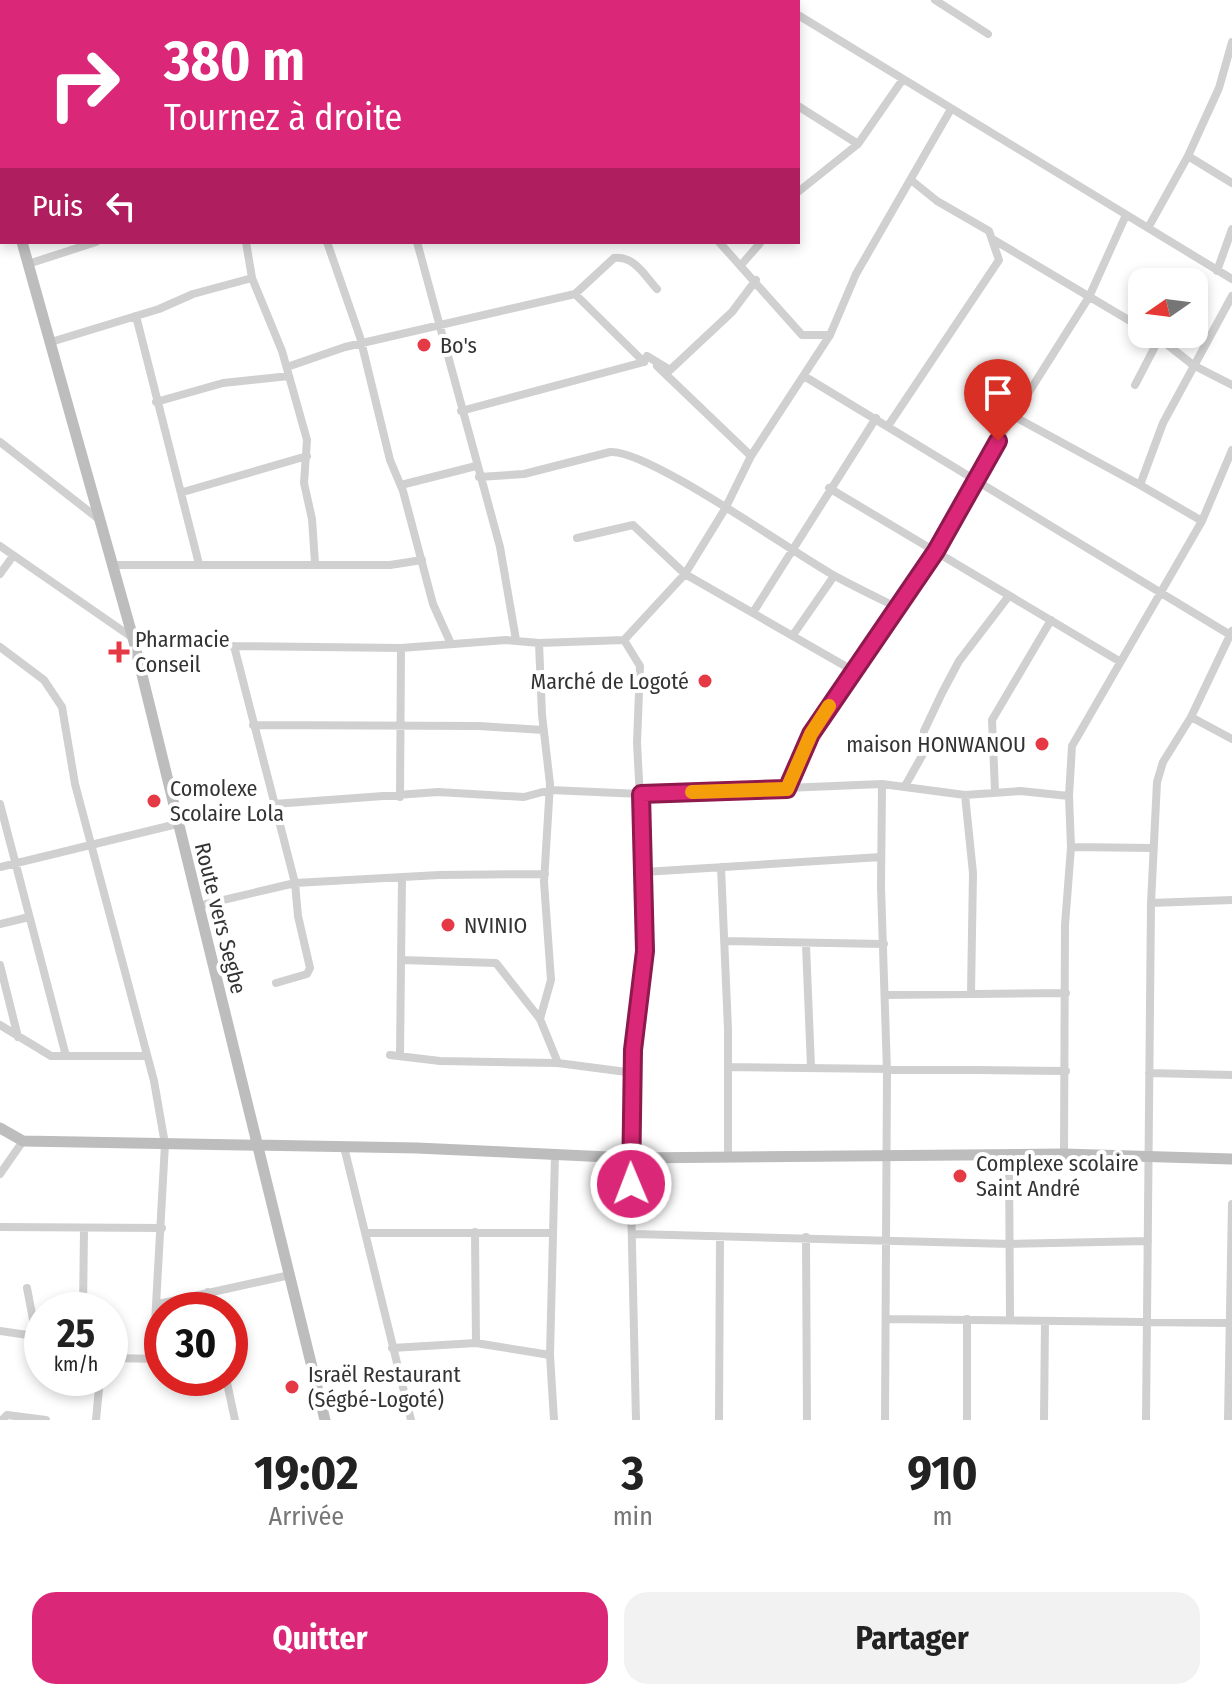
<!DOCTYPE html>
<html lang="fr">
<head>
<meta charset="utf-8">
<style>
  body { margin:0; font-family:"Fira Sans Condensed",sans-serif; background:#f2f2f2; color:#222; height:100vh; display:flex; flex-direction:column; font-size:30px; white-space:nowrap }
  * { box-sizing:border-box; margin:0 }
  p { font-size:26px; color:#767676 }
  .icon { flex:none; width:44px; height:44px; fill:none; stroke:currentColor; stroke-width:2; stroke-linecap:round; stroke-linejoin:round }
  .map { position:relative; height:1420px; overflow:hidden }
  .panel { display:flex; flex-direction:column; background:#fff; flex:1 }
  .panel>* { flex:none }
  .top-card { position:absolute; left:0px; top:0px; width:800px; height:244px; box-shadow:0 4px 12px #0003; background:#db2777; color:#fff; overflow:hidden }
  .needle { width:52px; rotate:256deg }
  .controls { position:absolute; left:1128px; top:268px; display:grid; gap:16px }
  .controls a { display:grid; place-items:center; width:80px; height:80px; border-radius:16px; background:#fff; box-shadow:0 4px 12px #0003; font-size:40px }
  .speed { position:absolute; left:24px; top:1292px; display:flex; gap:16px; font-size:40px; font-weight:700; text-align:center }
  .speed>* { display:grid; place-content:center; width:104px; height:104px; border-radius:50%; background:#fff; box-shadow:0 4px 12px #0003; line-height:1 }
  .speed small { font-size:20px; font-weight:400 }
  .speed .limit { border:12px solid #d22; background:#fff; color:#111 }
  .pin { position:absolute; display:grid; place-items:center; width:68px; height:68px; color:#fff; margin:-82px -34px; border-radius:50% 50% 50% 0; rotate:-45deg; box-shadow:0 0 8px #0007 }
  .pin .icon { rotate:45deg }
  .me { position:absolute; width:88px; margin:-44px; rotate:359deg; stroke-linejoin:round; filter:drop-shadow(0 0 6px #0008) }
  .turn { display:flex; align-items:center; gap:28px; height:168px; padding:0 32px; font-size:36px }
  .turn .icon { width:104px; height:104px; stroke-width:2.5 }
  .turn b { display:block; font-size:56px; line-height:68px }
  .then { display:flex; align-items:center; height:76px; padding:0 32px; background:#0003; gap:16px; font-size:30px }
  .eta { display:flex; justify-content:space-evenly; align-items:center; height:136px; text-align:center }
  .eta b { font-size:48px; font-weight:700; line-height:56px }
  .cta { display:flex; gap:16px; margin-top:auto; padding:16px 32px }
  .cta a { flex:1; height:92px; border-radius:24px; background:#db2777; color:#fff; font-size:32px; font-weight:700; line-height:92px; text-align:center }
  .cta a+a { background:#f2f2f2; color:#222 }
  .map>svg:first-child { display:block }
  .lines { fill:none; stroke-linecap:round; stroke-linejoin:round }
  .street { stroke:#d0d0d0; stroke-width:8 }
  .secondary { stroke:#bdbdbd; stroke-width:11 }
  .route-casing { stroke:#8e194d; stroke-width:20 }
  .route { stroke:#db2777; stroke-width:14 }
  .slow { stroke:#f59e0b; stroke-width:14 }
  .poi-dot { fill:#e63946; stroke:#fff; stroke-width:3 }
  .labels { text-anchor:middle; stroke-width:8; stroke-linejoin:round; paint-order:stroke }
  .poi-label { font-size:22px; fill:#333; stroke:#fff; text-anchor:start }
  .street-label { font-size:22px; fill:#333; stroke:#fff }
</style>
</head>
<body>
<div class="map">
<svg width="1232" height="1420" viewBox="0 0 1232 1420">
  <rect width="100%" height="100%" fill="#fff"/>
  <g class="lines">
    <path class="street" d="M 172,0 L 173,2
      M 254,0 L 255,2
      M 343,0 L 343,2
      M 612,0 L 615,2
      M 771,0 L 774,2
      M 935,0 L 988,34
      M 86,2 L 92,0
      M 297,2 L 302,0
      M 423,2 L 425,0
      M 756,2 L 758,0
      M 798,15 L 1232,279
      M 1232,42 L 1219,88 L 1188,156 L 1232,183
      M 798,106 L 858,144
      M 0,108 L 2,108
      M 798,192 L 858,144 L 903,79
      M 1148,228 L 1188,156
      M 994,240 L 1142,328
      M 246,242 L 252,278 L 282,351 L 307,440 L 304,483 L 312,519 L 315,563
      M 327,242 L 360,337 L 390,460 L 403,491 L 433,604 L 451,644
      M 417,242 L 500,547 L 516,640
      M 719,242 L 802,335 L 830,335
      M 28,264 L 96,242
      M 742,264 L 761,242
      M 1217,271 L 1232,229
      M 575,294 L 614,258 C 635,256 644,275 657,289
      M 136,316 L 199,564
      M 1154,334 L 1193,365 L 1232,385
      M 51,342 L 159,309 L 193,294 L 252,278
      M 657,366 L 751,456
      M 287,367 L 345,347 L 575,294 L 644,362 L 647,356 L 670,370 L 732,312 L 756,280
      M 804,376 L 1232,636
      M 1135,385 L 1160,337
      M 156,402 L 223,383 L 289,376
      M 461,411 L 644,362
      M 1015,417 L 1140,485
      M 888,426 L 999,260 L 989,231 L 937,201 L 911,180
      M 0,442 L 100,520
      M 479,477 L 524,474 L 610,452 C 648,449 793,553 835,576 C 855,587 876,597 896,607
      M 401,485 L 476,466
      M 829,488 L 1119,661
      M 183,492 L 307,456
      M 1202,521 L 1140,485 L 1163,423 L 1232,296
      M 577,538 L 633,525 L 685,574 L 852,670
      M 0,546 L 133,638 L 234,646 L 401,648 L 506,640 L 539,643 L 624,640 L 685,574 L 725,509 L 751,456 L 830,335 L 856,274 L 951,109
      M 114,565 L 390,565 L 422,560
      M 0,574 L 13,556
      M 754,611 L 876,418
      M 793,635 L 834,576
      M 624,640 L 640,666 L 637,743 L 644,872 L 645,951 L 633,1050 L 630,1158 L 636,1420
      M 539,643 L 542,715 L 550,784 L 544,882 L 551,980 L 540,1019
      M 234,646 L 295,883 L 298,916 L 310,968 L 307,974 L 276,983
      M 0,647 L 44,680 L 62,707 L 75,784 L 154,1081 L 165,1144 L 153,1359
      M 1191,717 L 1232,739
      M 253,725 L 479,726 L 543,730
      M 882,784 L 881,887 L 887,1071 L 885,1420
      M 905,786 L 923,754 L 924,731 L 942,693 L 959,661 L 1008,597
      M 787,789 L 811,734 L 936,551 L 974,479 L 1089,297 L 1126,215
      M 995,791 L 992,720 L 1051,620
      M 965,795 L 973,873 L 971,993
      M 1069,796 L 1072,746 L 1202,521 L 1232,450
      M 400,797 L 401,648
      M 0,804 L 66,1056
      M 274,804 L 438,792 L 524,797 L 550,790 L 641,794 L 882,784 L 965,795 L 1020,791 L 1069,796 L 1071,847 L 1065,925 L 1064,1154
      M 1071,847 L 1152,848
      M 0,867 L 177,824
      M 721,867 L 728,1029 L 728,1155
      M 644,872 L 881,857
      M 1151,903 L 1232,900
      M 198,906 L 295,883 L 439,875 L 545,874
      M 0,924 L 29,917
      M 725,941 L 884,944
      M 806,945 L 811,1067
      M 401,960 L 496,963 L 540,1019 L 558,1063
      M 0,965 L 18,1037
      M 886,995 L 1066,993
      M 0,1025 L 51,1056 L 146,1056
      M 400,1054 L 402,878
      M 390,1055 L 440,1061 L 558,1063 L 634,1073
      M 728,1067 L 1066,1071
      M 1149,1073 L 1232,1075
      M 344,1147 L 411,1420
      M 1009,1154 L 1010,1319
      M 0,1174 L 23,1141
      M 0,1227 L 162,1228
      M 475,1232 L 476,1343
      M 367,1233 L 551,1233
      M 634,1234 L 1010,1244 L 1148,1241
      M 806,1237 L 807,1420
      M 27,1288 L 36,1335
      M 208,1292 L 212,1310
      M 158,1304 L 290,1275
      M 83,1310 L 84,1229
      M 886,1319 L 1229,1323
      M 0,1331 L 42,1337
      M 392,1348 L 476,1343 L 550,1355
      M 110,1358 L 162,1359
      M 226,1378 L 235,1420
      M 2,1420 L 7,1415 L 46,1420
      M 96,1420 L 100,1378
      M 554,1420 L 550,1355 L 555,1154
      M 719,1420 L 720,1237
      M 967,1420 L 967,1319
      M 1044,1420 L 1045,1321
      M 1146,1420 L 1151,903 L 1157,782 L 1163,762 L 1191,717 L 1232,631
      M 1228,1420 L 1232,1204"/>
    <path class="secondary" d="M 0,166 L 2,173
      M 22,242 L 133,638 L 325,1420
      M 0,1128 L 23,1141 L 417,1148 L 630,1158 L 1064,1154 L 1232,1159"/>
  </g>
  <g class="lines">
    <g class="route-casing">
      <path id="route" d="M 631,1184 L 633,1050 L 645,951 L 641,794 L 787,789 L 811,734 L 936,551 L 998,441"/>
    </g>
    <use href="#route" class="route"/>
    <path class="slow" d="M 692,792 L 787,789 L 811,734 L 829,706"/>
  </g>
  <g class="poi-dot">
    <circle cx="424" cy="345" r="8"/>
    <path d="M115 640h8v8h8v8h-8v8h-8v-8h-8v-8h8z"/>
    <circle cx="705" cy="681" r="8"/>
    <circle cx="1042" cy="744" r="8"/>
    <circle cx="154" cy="801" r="8"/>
    <circle cx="448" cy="925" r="8"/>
    <circle cx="960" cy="1176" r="8"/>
    <circle cx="292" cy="1387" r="8"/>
  </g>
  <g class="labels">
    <g class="poi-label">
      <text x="440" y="353">Bo's</text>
      <text x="135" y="647">Pharmacie<tspan x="135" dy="25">Conseil</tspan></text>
      <text x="689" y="689" text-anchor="end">Marché de Logoté</text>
      <text x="1026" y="752" text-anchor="end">maison HONWANOU</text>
      <text x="170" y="796">Comolexe<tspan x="170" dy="25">Scolaire Lola</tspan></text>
      <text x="464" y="933">NVINIO</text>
      <text x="976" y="1171">Complexe scolaire<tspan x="976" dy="25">Saint André</tspan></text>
      <text x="308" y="1382">Israël Restaurant<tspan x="308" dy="25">(Ségbé-Logoté)</tspan></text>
    </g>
    <g class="street-label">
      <text transform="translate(221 918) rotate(76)" y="8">Route vers Segbe</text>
    </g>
  </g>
</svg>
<div class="controls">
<a><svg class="needle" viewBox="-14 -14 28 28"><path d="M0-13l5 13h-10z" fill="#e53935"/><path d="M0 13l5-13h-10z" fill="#767676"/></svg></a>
</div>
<div class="speed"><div>25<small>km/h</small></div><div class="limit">30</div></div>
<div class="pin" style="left:998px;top:441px;background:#d93025"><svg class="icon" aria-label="arrive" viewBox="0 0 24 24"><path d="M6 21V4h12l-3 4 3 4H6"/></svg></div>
<svg class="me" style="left:631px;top:1184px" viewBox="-20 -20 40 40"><circle r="17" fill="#db2777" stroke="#fff" stroke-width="3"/><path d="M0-11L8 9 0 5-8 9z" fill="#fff"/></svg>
<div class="top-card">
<div class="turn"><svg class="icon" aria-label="right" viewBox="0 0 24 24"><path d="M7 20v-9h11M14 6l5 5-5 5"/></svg><div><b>380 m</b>Tournez à droite</div></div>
<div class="then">Puis<svg class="icon" aria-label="left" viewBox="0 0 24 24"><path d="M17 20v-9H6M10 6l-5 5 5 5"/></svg></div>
</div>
</div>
<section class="panel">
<div class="eta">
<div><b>19:02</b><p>Arrivée</p></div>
<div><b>3</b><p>min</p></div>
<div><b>910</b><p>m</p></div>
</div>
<div class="cta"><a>Quitter</a><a>Partager</a></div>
</section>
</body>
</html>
